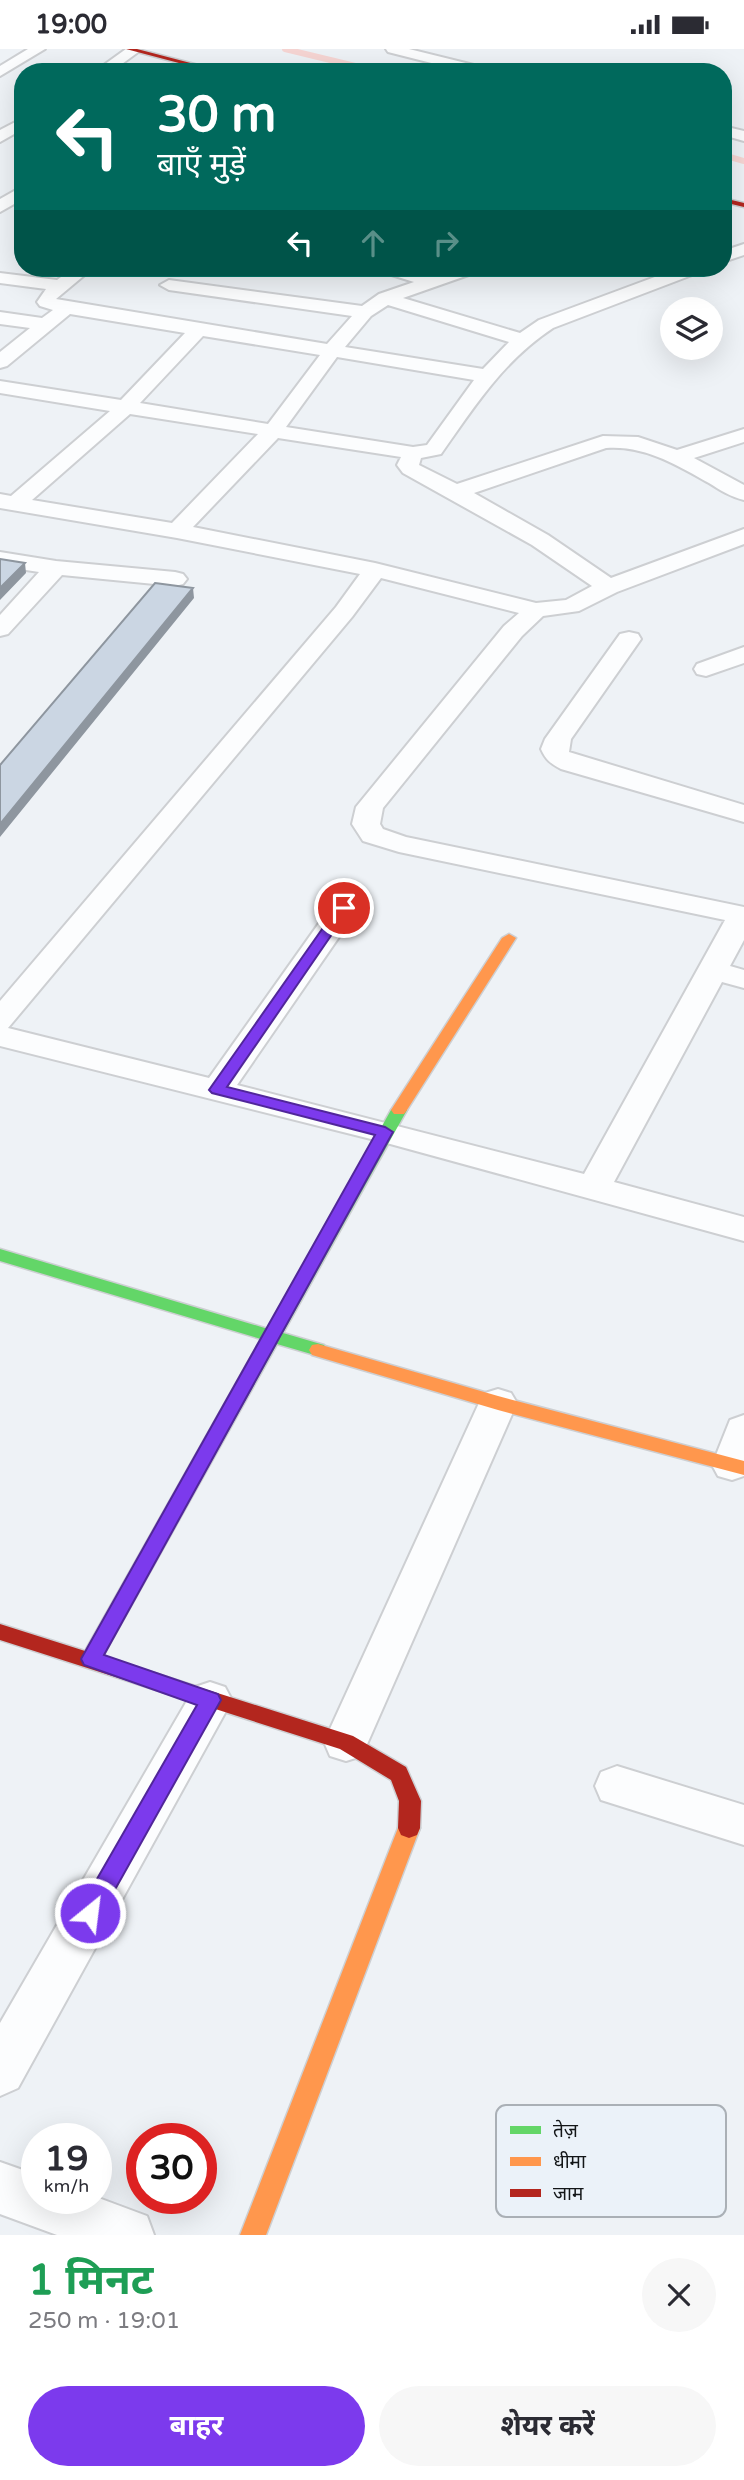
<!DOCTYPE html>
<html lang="hi">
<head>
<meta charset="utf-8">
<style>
  body { margin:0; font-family:"Varela Round","Noto Sans Devanagari",sans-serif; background:#f7f7f7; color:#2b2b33; height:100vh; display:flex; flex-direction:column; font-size:26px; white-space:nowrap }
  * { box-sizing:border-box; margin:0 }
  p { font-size:23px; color:#7c7c81 }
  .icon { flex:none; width:38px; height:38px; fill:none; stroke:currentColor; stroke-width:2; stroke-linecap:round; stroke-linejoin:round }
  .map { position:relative; height:2186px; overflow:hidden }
  .sheet { display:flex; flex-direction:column; background:#fff; flex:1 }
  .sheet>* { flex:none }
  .guide { position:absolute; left:14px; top:14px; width:718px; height:214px; border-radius:28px; box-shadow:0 7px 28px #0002; background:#00695c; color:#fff; overflow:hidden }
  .fabs { position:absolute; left:660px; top:248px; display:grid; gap:14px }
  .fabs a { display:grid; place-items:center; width:63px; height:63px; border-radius:50%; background:#fff; box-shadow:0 7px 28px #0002; font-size:35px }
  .speed { position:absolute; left:21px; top:2074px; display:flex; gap:14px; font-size:35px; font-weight:700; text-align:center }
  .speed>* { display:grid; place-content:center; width:91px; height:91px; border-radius:50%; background:#fff; box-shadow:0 7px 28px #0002; line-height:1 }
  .speed small { font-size:18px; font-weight:400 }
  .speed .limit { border:10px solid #d22; background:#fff; color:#111 }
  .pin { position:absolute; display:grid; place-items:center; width:60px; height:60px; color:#fff; margin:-30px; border:4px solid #fff; border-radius:50%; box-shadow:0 2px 7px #0007 }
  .me { position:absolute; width:77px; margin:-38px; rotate:29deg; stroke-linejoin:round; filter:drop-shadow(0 0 5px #0008) }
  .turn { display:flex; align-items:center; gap:24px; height:147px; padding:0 28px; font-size:32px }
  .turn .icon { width:91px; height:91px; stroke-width:2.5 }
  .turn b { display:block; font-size:49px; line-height:60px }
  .lanes { display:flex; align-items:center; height:66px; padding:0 28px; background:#0003; justify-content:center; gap:35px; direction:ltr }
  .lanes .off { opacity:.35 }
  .round { display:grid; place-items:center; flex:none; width:74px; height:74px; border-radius:37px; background:#f7f7f7 }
  .head { display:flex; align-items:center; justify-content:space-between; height:119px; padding:0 28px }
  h1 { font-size:42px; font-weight:700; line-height:52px; color:#1e9e55 }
  .button { display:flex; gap:14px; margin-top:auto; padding:14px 28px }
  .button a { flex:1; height:80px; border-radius:42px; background:#7c3aed; color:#fff; font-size:28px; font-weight:700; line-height:80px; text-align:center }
  .button a+a { background:#f7f7f7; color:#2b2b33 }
  .status { display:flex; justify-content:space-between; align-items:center; height:49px; padding:0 35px; background:#fff; direction:ltr }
  .status svg { height:19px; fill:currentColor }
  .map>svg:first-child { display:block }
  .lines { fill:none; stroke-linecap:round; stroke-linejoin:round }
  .stream { stroke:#f6d5d3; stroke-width:6 }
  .street-casing { stroke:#cdcfd2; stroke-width:4 }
  .fast-casing { stroke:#cdcfd2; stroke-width:3 }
  .slow-casing { stroke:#cdcfd2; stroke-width:3 }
  .jam-casing { stroke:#cdcfd2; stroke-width:3 }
  .street { fill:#fcfdfe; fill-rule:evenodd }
  .fast { fill:#63d668; fill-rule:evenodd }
  .slow { fill:#ff974d; fill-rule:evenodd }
  .jam { fill:#b3261e; fill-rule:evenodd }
  .shaded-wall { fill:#8e969f }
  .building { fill:#cbd6e3; stroke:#8e969f; stroke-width:2 }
  .route { fill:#7c3aed; stroke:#51269a; stroke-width:2 }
  .key { fill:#ebf2f9; stroke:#aab0b6; stroke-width:2 }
  .key-label { font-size:19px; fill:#131618 }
</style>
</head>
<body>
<div class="status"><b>19:00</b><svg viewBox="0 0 49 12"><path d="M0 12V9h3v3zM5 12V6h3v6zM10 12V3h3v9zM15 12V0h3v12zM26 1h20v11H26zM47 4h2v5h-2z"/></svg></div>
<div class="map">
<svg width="744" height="2186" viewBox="0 0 744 2186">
  <rect width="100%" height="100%" fill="#eef2f6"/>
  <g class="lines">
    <path class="stream" d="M 285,0 L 380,23
      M 723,106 L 744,112"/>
    <g class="street-casing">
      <path id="street" d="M 28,0 L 45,0 L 0,27 L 0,17 Z
        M 126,0 L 141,1 L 111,23 L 94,23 Z
        M 386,0 L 409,0 L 490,20 L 492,23 L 467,23 L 388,3 Z
        M 23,69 L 23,80 L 0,93 L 0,81 Z
        M 723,77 L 744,82 L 744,92 L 723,86 Z
        M 23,137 L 23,150 L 0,163 L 0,150 Z
        M 744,195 L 744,206 L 723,213 L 723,202 Z
        M 73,219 L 93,219 L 56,250 L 327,295 L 352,267 L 169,241 L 160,236 L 169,231 L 362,257 L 379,245 L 414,233 L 382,223 L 379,219 L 405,219 L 432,227 L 455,219 L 480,219 L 477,223 L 403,249 L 520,284 L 539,271 L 679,219 L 703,219 L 700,223 L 553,279 C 504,311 474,358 441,405 L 421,409 L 419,416 L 457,435 L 603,387 L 638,388 L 677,401 L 744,380 L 744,393 L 694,409 L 744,436 L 744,451 C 731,448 720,441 709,434 C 677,416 644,396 606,399 L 474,444 L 548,486 L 611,529 L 744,480 L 744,495 L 617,543 L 579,562 L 543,567 L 522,587 L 383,759 L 380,775 L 383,780 L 406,788 L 744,858 L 744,891 L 730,917 L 744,921 L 744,939 L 722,933 L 614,1133 L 744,1168 L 744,1192 L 383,1093 L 0,997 L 0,952 L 336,558 L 360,525 L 177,489 L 0,459 L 0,445 L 11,447 L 110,362 L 0,344 L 0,332 L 121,351 L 185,284 L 70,265 L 7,317 L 0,319 L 0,303 L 30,279 L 0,275 L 0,263 L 42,269 L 53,261 L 40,257 L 37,253 L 46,240 L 0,234 L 0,224 L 57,231 ZM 388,256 L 509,293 L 483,320 L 345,298 L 371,267 ZM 203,287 L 320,306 L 268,375 L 140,354 ZM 337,308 L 474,331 L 427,396 L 413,398 L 286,378 ZM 130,365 L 258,385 L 172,474 L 32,451 ZM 278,389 L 401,408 L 397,416 L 403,424 L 532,496 L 592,537 L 566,551 L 536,554 L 375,514 L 193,478 ZM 381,529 L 519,564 L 504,577 L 356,758 L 352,775 L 363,792 L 399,803 L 725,871 L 584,1125 L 237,1036 L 359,859 L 354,853 L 344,850 L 334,853 L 209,1029 L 8,979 L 352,568 Z
        M 0,503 L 56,512 L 175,523 L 183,525 L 187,530 L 183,535 L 175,537 L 62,526 L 8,585 L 0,587 L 0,566 L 39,523 L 0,517 Z
        M 629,583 L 638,585 L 641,590 L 571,690 L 569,703 L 744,756 L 744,773 L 561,720 C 550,714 546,711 541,700 L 545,690 L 620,585 Z
        M 744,598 L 744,614 L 706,627 L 697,625 L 694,620 L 697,615 Z
        M 498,1340 L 511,1344 L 517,1354 L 368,1693 L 362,1707 L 346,1712 L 330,1707 L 324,1693 L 479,1354 L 485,1344 Z
        M 744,1366 L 744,1427 L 732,1431 L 718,1427 L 712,1416 L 730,1371 Z
        M 210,1633 L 225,1638 L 232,1651 L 225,1664 L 18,2039 L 0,2047 L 0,1974 L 195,1638 Z
        M 617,1717 L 744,1756 L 744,1796 L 601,1751 L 595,1737 L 601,1723 Z
        M 0,2113 L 37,2126 L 37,2149 L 96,2148 L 147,2167 L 154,2186 L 57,2186 L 0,2165 Z"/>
    </g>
    <g class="fast-casing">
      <path id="fast" d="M 399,1056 L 407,1061 L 283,1284 L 324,1296 L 327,1301 L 324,1306 L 318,1307 L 277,1295 L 98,1616 L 91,1618 L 84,1616 L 81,1610 L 84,1604 L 261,1290 L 0,1212 L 0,1200 L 268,1280 L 391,1061 Z"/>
    </g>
    <g class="slow-casing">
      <path id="slow" d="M 509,885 L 516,889 L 407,1061 L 404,1065 L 394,1065 L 391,1061 L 502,889 Z
        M 318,1295 L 498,1347 L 744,1412 L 744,1426 L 498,1361 L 312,1306 L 309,1301 L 312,1296 Z
        M 409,1769 L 417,1772 L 420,1779 L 266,2186 L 240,2186 L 398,1779 L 401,1772 Z"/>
    </g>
    <g class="jam-casing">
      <path id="jam" d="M 126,0 L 137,0 L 225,23 L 213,23 Z
        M 723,149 L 744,154 L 744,158 L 723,153 Z
        M 0,1575 L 353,1687 L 406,1718 L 421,1752 L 420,1779 L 417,1786 L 409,1789 L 401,1786 L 398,1779 L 399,1752 L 391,1731 L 340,1700 L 0,1591 Z"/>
    </g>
    <use href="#street" class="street"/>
    <use href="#fast" class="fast"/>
    <use href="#slow" class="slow"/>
    <use href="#jam" class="jam"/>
  </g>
  <path class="shaded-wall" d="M 25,514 L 26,524 L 0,551 L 0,539 Z
    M 193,539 L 194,549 L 0,788 L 0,775 Z"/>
  <path class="building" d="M 0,510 L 25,514 L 0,539 Z
    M 155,534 L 193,539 L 0,775 L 0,716 Z"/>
  <path class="route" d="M 344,854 L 350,859 L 227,1038 L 385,1078 L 393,1083 L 104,1606 L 218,1645 L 221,1651 L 98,1871 L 90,1874 L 82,1871 L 78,1864 L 82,1856 L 197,1656 L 84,1616 L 81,1610 L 375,1086 L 212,1044 L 209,1041 L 339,856 Z"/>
  <rect x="496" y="2056" width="230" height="112" rx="10" class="key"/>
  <rect x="510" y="2077" width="31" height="8" fill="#63d668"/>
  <rect x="510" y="2108" width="31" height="9" fill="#ff974d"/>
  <rect x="510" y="2140" width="31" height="8" fill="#b3261e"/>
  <g class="key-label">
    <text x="553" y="2088">तेज़</text>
    <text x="553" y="2119">धीमा</text>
    <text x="553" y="2151">जाम</text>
  </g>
</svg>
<div class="fabs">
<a><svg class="icon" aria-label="layers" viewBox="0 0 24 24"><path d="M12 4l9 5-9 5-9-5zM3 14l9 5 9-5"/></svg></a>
</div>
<div class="speed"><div>19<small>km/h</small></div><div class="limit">30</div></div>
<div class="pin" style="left:344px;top:859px;background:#d93025"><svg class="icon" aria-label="arrive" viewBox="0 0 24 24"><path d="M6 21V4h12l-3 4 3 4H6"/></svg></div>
<svg class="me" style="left:90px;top:1864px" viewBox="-20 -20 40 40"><circle r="17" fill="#7c3aed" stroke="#fff" stroke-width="3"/><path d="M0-11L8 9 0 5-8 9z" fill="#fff"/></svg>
<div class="guide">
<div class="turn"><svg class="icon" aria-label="left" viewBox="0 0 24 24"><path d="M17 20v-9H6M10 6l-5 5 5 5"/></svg><div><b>30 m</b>बाएँ मुड़ें</div></div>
<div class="lanes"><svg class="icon" aria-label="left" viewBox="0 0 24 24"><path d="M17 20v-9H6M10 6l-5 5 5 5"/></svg><svg class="icon off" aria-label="ahead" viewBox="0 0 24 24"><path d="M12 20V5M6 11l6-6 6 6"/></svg><svg class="icon off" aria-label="right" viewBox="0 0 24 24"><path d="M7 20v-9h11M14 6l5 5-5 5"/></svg></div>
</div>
</div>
<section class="sheet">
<div class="head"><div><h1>1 मिनट</h1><p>250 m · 19:01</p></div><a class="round"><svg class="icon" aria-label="close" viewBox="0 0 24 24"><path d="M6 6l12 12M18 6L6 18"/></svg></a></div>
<div class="button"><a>बाहर</a><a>शेयर करें</a></div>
</section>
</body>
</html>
